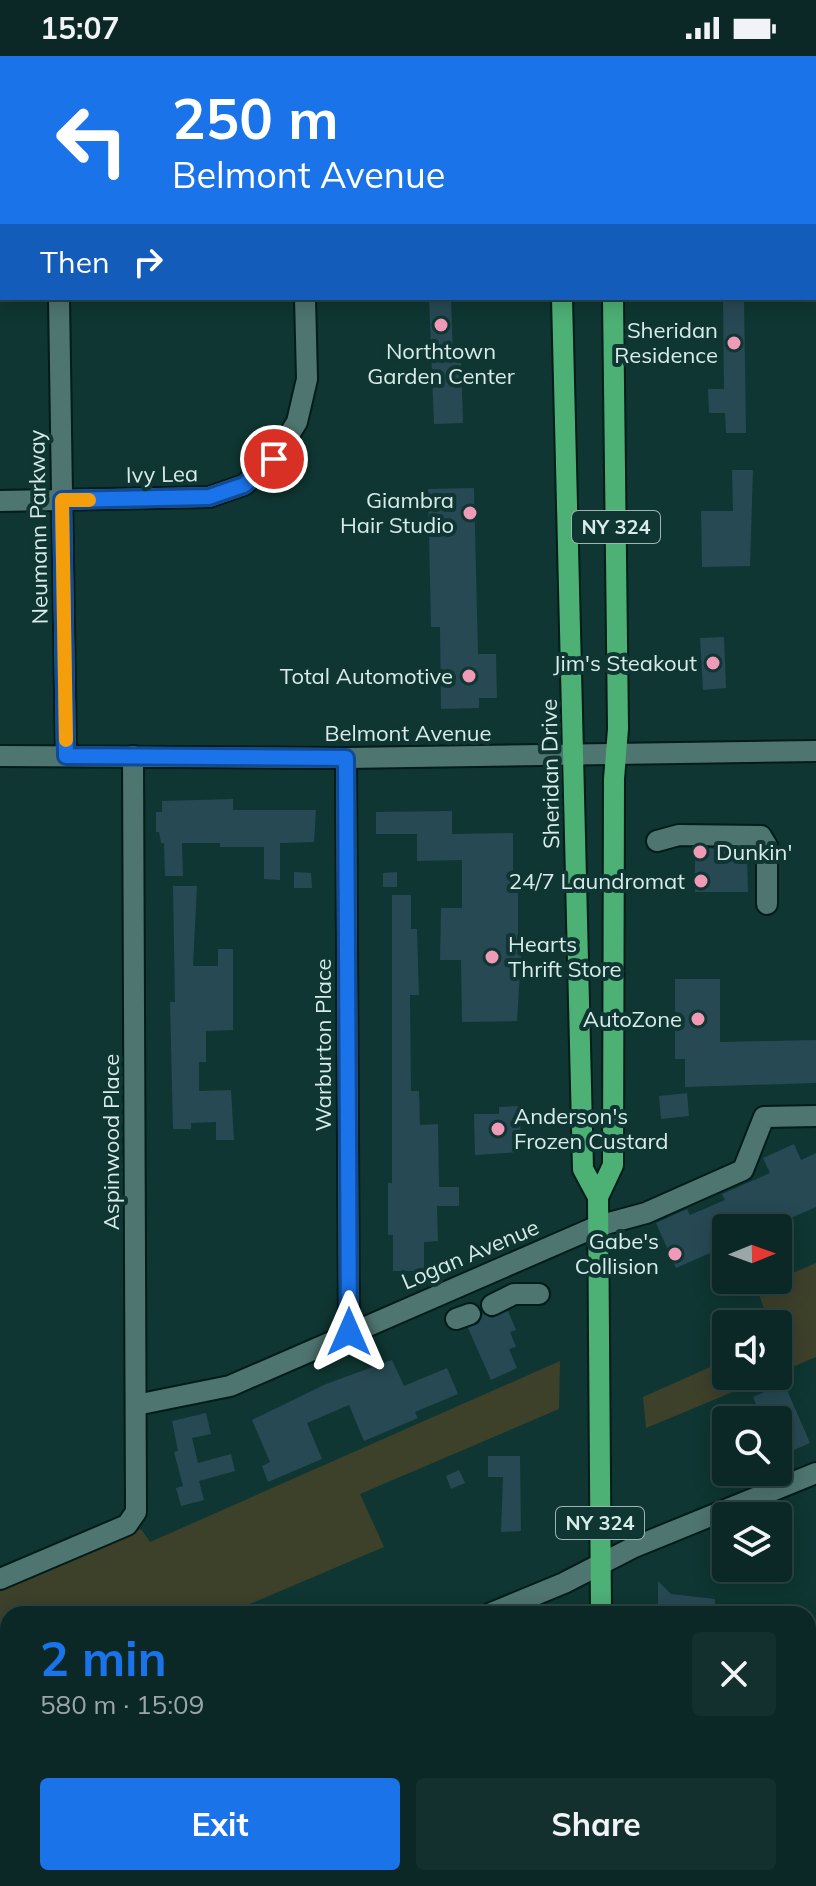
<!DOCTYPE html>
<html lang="en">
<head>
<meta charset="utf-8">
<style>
  body { margin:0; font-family:Mulish,sans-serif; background:#14302e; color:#f1f3f6; height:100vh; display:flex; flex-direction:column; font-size:30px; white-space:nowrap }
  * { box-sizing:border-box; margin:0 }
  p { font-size:26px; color:#9aa6a7 }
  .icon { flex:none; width:44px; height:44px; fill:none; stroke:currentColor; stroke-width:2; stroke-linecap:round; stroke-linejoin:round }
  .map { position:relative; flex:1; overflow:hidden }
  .details { position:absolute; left:0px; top:1550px; width:816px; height:280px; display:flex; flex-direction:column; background:#0b2826; border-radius:24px 24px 0 0; box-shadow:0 4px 20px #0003,0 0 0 2px #2b4443 }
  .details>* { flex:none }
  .banner { position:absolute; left:0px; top:0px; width:816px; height:244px; box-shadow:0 4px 20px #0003,0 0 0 2px #2b4443; background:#1a73e8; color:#fff; overflow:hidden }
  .needle { width:52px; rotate:89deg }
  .buttons { position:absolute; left:712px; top:1158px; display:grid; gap:16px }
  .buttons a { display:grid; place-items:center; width:80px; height:80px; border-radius:8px; background:#0b2826; box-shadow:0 4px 20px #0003,0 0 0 2px #2b4443; font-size:40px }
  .pin { position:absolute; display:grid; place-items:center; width:68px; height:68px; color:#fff; margin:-34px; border:4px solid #fff; border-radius:50%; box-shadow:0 2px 8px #0007 }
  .me { position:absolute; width:88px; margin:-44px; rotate:0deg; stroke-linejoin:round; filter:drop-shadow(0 0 6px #0008) }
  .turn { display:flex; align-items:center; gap:28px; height:168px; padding:0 40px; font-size:36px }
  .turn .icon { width:104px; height:104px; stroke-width:2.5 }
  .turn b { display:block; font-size:56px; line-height:68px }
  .then { display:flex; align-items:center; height:76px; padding:0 40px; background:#0003; gap:16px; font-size:30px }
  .round { display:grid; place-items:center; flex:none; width:84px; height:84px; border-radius:8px; background:#14302e }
  .overview { display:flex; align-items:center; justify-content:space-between; height:136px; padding:0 40px }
  h1 { font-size:48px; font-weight:700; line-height:60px; color:#1a73e8 }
  .button { display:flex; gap:16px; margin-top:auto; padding:16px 40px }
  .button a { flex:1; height:92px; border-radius:8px; background:#1a73e8; color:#fff; font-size:32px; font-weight:700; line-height:92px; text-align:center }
  .button a+a { background:#14302e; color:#f1f3f6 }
  .status { display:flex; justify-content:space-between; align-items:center; height:56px; padding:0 40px; background:#0b2826; direction:ltr }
  .status svg { height:22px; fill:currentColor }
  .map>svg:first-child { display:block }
  .green { fill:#3d412a }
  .building { fill:#274954 }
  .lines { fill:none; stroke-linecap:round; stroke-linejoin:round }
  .minor-casing { stroke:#011c19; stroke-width:24 }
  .major-casing { stroke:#011c19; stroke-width:24 }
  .minor { stroke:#4f7570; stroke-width:20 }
  .major { stroke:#4db075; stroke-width:20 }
  .route-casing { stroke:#114b97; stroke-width:20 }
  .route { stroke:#1a73e8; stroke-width:14 }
  .slow { stroke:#f59e0b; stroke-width:14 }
  .poi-dot { fill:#f09ab7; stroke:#0f3632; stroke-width:3 }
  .labels { text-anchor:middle; stroke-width:8; stroke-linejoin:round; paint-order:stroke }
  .shield { fill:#0f3632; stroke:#9bb5b1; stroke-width:2 }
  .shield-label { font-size:20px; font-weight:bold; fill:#d7ebe8 }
  .poi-label { font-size:22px; fill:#d7ebe8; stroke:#0f3632; text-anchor:end }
  .street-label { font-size:22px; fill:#d7ebe8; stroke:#0f3632 }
</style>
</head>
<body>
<div class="status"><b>15:07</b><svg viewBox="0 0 49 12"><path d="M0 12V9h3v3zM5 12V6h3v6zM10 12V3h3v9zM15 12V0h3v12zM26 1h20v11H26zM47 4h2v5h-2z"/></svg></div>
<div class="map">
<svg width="816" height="1830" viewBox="0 0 816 1830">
  <rect width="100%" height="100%" fill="#0f3632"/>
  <path class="green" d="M 816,1207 L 816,1301 L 778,1317 L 778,1268 L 769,1268 L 757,1232 Z
    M 726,1304 L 726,1320 L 771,1320 L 646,1372 L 643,1341 Z
    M 560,1305 L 559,1353 L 360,1438 L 384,1491 L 226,1558 L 8,1558 L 8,1651 L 0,1654 L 0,1534 L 141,1473 L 150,1486 Z"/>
  <path class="building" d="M 429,242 L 451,242 L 453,304 L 461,303 L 463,367 L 434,368 Z
    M 723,242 L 744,242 L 746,377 L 726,377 L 725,357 L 709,357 L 708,333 L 724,333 Z
    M 732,414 L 753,414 L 750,510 L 702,511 L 701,455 L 733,455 Z
    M 474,432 L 478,598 L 496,598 L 497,642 L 479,642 L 479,652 L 441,653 L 440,571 L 431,571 L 428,433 Z
    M 724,581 L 726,632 L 703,634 L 700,582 Z
    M 233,743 L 233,754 L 316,754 L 314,786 L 280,787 L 280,824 L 264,823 L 264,791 L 220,791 L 220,787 L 182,787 L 183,820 L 165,820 L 164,787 L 161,787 L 159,776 L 156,776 L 156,756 L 162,756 L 162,745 Z
    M 452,755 L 452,778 L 513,777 L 513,828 L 518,828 L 518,882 L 522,882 L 517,965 L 462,966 L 461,904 L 440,904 L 441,852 L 462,852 L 462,804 L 417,805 L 417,778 L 376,778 L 376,756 Z
    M 695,792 L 739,793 L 739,802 L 747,802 L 748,836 L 695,836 Z
    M 294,816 L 311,817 L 312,832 L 294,832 Z
    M 397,816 L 397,831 L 383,831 L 383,817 Z
    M 173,830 L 197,830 L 193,910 L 218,910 L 218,893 L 233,893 L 233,974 L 206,975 L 206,1006 L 199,1006 L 199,1035 L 231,1034 L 234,1084 L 216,1084 L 216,1066 L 191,1067 L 191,1073 L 173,1073 L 170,946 L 175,946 Z
    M 392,839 L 411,839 L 411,873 L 417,873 L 419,939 L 410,939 L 411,1035 L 419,1035 L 420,1069 L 438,1068 L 439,1131 L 459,1131 L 459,1150 L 437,1150 L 438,1185 L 424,1186 L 424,1215 L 393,1215 L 393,1179 L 388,1179 L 388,1127 L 392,1127 Z
    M 675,923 L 720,923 L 720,986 L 816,984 L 816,1027 L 685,1031 L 685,1003 L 675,1003 Z
    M 687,1037 L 689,1060 L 661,1063 L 659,1040 Z
    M 520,1050 L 521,1096 L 475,1099 L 474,1058 L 499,1058 L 499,1051 Z
    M 794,1088 L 801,1104 L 816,1097 L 816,1151 L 768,1172 L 726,1172 L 726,1190 L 676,1212 L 656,1167 L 687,1153 L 690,1159 L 725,1144 L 722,1138 L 770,1117 L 763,1102 Z
    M 508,1255 L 516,1274 L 510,1276 L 516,1291 L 509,1293 L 517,1312 L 491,1324 L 468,1272 L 479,1267 L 483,1258 L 492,1262 Z
    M 392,1304 L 404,1330 L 447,1312 L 458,1338 L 415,1356 L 418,1362 L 364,1385 L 349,1349 L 307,1367 L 322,1403 L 268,1426 L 262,1410 L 270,1406 L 252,1364 L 326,1328 Z
    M 784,1327 L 810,1387 L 778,1401 L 778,1364 L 722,1364 L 756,1349 L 753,1341 Z
    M 206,1357 L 211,1378 L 192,1382 L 198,1407 L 231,1398 L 235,1415 L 199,1425 L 204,1444 L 181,1450 L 176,1432 L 183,1430 L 174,1396 L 178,1395 L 172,1365 Z
    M 488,1400 L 520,1400 L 521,1475 L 501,1476 L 503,1421 L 488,1421 Z
    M 459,1414 L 465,1427 L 451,1433 L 446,1420 Z
    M 658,1525 L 671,1538 L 715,1543 L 715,1558 L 658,1558 Z"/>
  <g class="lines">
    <g class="minor-casing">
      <path id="minor" d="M 55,0 L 55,2
        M 303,0 L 303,2
        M 59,242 L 66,700
        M 0,445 L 209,441 L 244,429 L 274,403 L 297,366 L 307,323 L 305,242
        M 0,700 L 346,702 L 816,695
        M 346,702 L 349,1276
        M 657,785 L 679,779 L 761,780 L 767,790 L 767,848
        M 492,1249 L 514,1238 L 539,1238
        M 456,1263 L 470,1258
        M 136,1349 L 230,1330 L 598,1170 L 646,1157 L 743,1114 L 764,1061 L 816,1060
        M 0,1523 L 127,1469 L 136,1456 L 133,700
        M 489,1558 L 564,1527 L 632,1492 L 816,1417
        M 0,1768 L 8,1765
        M 137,1822 L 137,1830
        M 350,1822 L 350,1830"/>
    </g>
    <g class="major-casing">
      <path id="major" d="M 557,0 L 557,2
        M 608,0 L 608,2
        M 562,242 L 583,1113 L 598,1141
        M 601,1558 L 598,1141 L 613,1109 L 614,723 L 618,673 L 613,242
        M 601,1822 L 601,1830"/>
    </g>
    <use href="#minor" class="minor"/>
    <use href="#major" class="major"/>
  </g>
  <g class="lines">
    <g class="route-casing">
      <path id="route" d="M 274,403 L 244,429 L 209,441 L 62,444 L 66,700 L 346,702 L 349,1276"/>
    </g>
    <use href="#route" class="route"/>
    <path class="slow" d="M 66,684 L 62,444 L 89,444"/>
  </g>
  <g class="poi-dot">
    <circle cx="441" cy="269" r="8"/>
    <circle cx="734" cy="287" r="8"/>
    <circle cx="470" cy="457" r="8"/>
    <circle cx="713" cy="607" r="8"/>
    <circle cx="469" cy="620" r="8"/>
    <circle cx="700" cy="796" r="8"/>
    <circle cx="701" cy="825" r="8"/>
    <circle cx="492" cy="901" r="8"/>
    <circle cx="698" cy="963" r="8"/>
    <circle cx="498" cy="1073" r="8"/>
    <circle cx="675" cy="1198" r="8"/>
  </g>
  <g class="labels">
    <g class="shield">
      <rect x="572" y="455" width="88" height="32" rx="6"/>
      <rect x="556" y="1451" width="88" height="32" rx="6"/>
    </g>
    <g class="shield-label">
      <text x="616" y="478">NY 324</text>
      <text x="600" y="1474">NY 324</text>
    </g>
    <g class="poi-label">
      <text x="718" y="282">Sheridan<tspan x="718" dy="25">Residence</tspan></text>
      <text x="441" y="303" text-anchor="middle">Northtown<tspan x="441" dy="25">Garden Center</tspan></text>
      <text x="454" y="452">Giambra<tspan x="454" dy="25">Hair Studio</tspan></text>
      <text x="697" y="615">Jim's Steakout</text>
      <text x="453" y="628">Total Automotive</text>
      <text x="716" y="804" text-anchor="start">Dunkin'</text>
      <text x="685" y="833">24/7 Laundromat</text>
      <text x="508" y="896" text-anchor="start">Hearts<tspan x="508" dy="25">Thrift Store</tspan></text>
      <text x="682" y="971">AutoZone</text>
      <text x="514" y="1068" text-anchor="start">Anderson's<tspan x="514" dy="25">Frozen Custard</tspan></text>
      <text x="659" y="1193">Gabe's<tspan x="659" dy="25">Collision</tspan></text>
    </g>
    <g class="street-label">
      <text transform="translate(162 418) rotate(-1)" y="8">Ivy Lea</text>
      <text transform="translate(38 471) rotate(-91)" y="8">Neumann Parkway</text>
      <text x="408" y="685">Belmont Avenue</text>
      <text transform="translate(550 718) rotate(-91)" y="8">Sheridan Drive</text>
      <text transform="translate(323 989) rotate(-90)" y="8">Warburton Place</text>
      <text transform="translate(111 1086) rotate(-90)" y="8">Aspinwood Place</text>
      <text transform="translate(470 1198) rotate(-23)" y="8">Logan Avenue</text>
    </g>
  </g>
</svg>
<div class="buttons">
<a><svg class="needle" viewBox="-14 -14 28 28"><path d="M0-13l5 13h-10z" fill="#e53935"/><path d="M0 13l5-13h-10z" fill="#9aa6a7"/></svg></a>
<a><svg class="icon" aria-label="sound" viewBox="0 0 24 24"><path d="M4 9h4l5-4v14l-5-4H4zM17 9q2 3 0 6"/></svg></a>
<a><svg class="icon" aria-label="search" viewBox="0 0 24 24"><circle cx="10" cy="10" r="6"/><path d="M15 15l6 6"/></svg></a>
<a><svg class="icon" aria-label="layers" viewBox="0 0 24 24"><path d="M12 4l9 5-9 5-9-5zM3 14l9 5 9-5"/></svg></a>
</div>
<div class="pin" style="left:274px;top:403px;background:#d93025"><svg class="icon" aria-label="arrive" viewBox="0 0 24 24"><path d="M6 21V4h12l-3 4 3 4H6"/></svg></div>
<svg class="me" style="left:349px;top:1276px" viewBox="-20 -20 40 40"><path d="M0-17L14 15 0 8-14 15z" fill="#1a73e8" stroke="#fff" stroke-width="4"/></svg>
<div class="banner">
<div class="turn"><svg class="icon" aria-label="left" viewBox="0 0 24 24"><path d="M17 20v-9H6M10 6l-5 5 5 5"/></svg><div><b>250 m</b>Belmont Avenue</div></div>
<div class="then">Then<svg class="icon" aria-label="right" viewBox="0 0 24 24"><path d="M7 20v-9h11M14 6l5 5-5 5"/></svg></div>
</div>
<section class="details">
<div class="overview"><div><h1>2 min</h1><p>580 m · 15:09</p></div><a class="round"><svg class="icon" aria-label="close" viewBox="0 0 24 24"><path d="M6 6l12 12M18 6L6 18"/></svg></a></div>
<div class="button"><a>Exit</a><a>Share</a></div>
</section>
</div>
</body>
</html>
